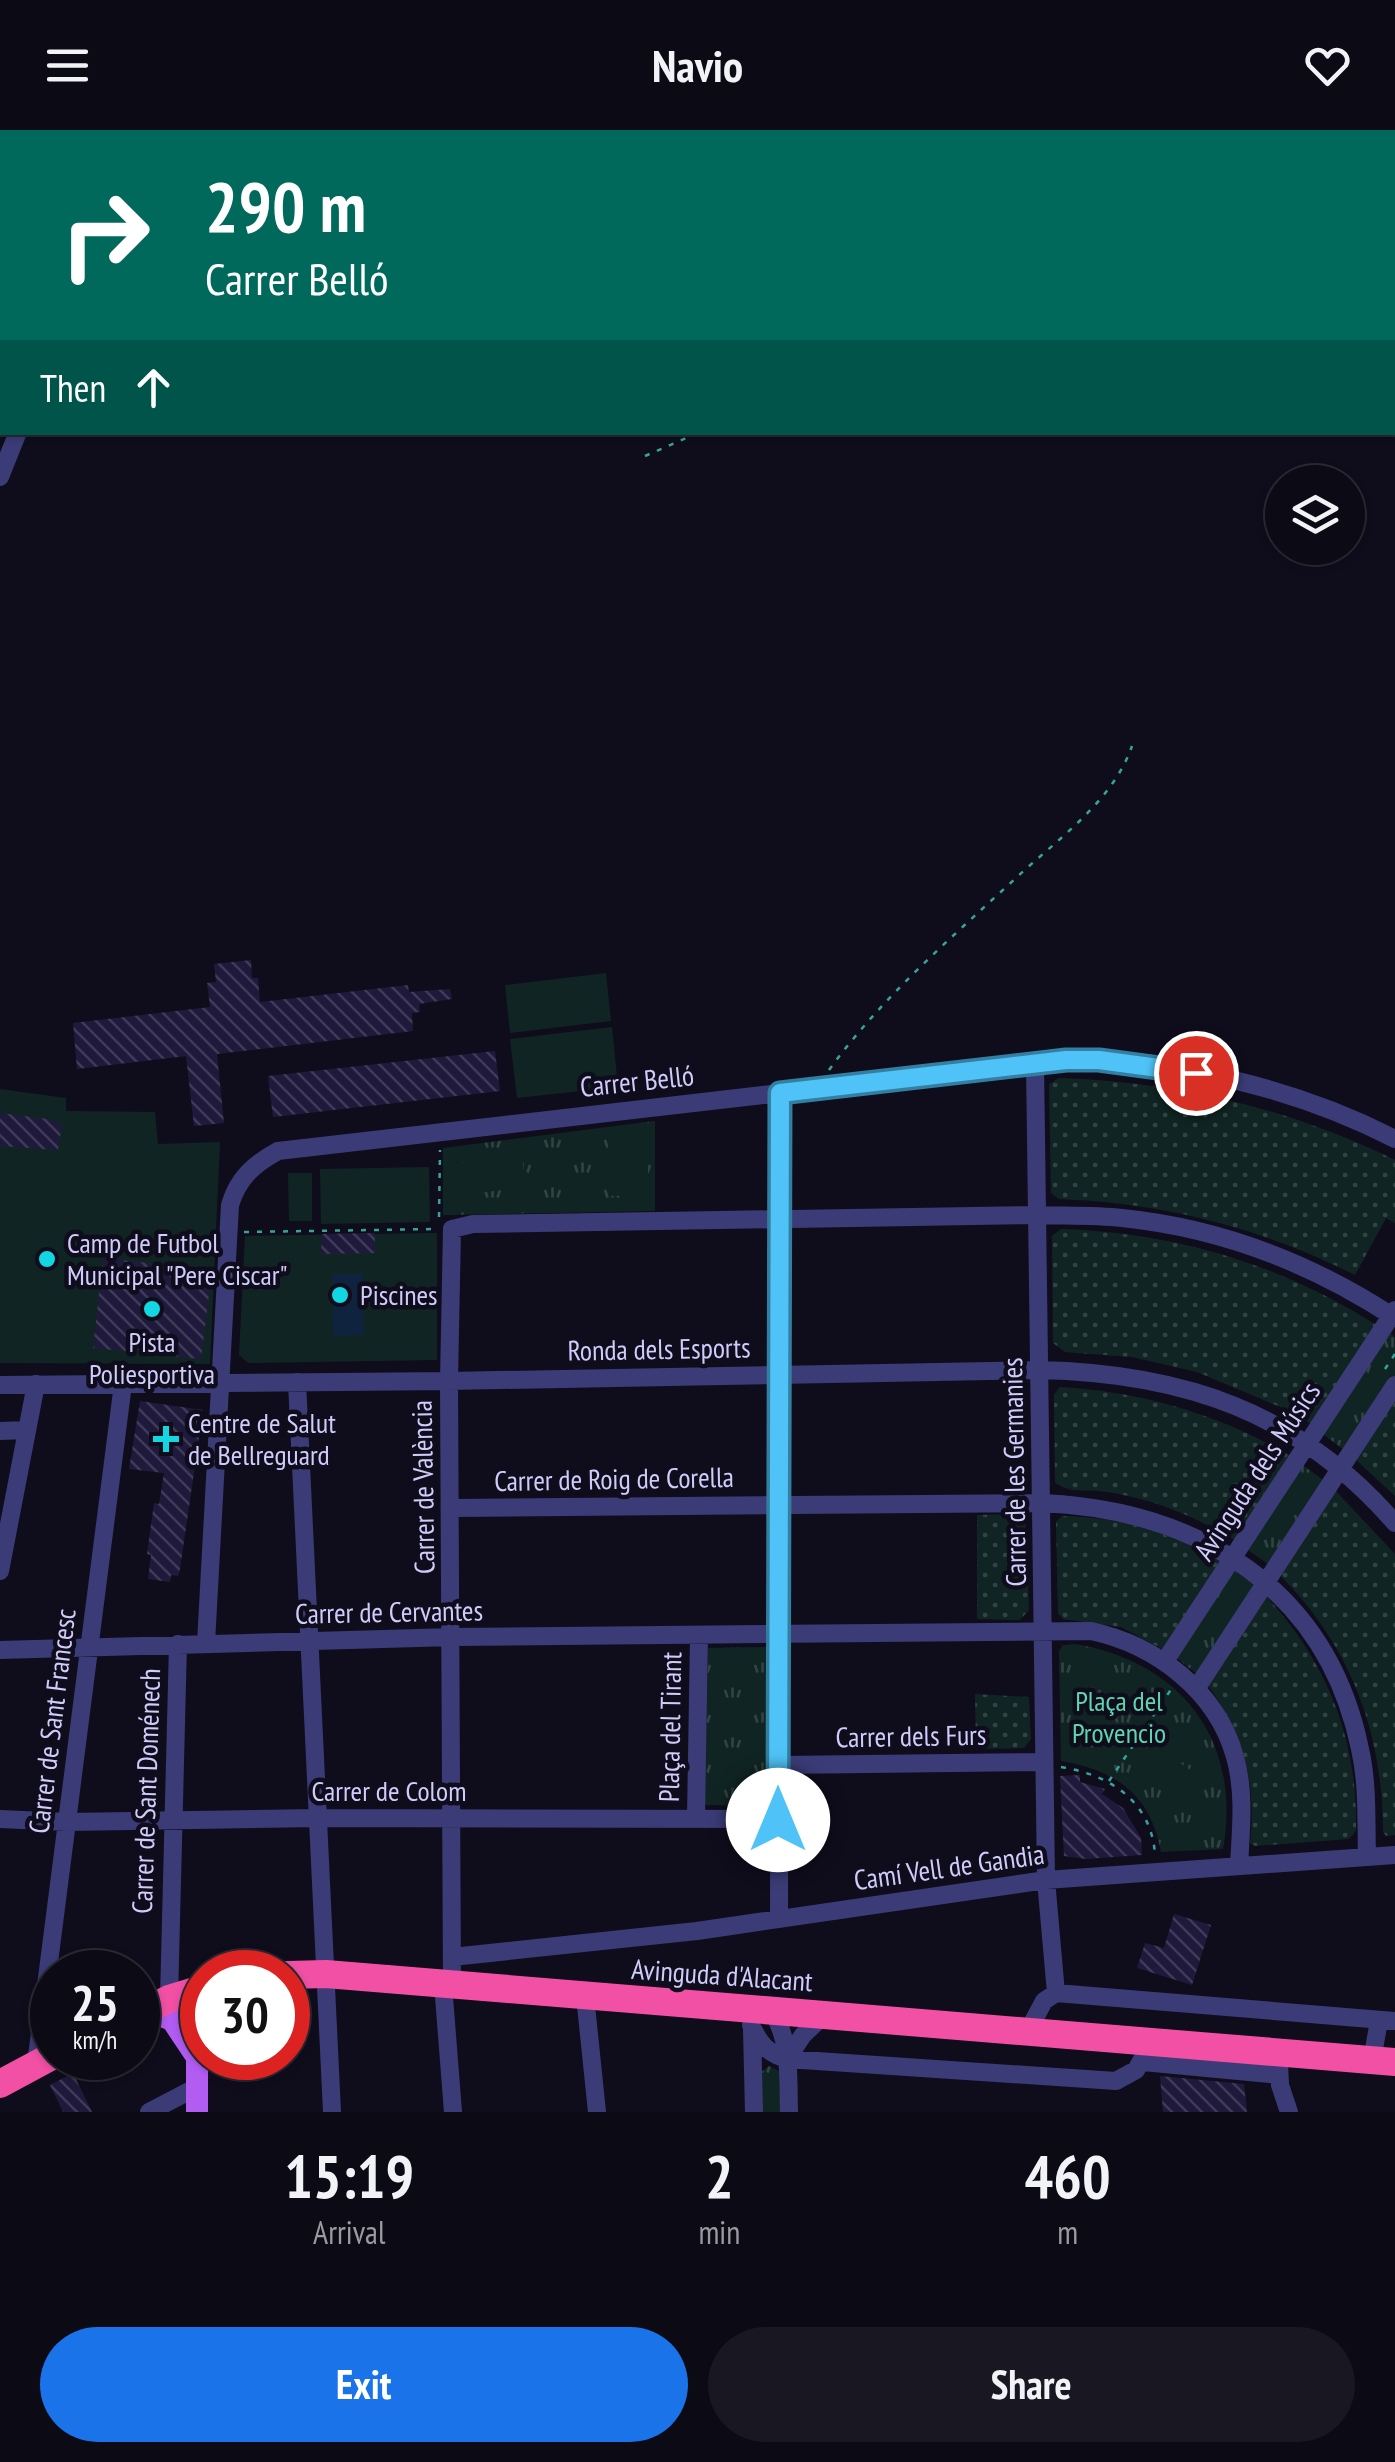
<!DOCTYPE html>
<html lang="en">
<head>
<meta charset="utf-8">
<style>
  body { margin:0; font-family:"PT Sans Narrow",sans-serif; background:#191822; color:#f1f3f6; height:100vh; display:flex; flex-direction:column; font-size:38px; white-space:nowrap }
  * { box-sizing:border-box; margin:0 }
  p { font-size:32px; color:#9a9aa0 }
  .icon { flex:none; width:55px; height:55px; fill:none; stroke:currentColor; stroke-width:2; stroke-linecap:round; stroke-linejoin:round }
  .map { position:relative; height:1982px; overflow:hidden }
  .sheet { display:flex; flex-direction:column; background:#0b0a15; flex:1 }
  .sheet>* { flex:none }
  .hud { position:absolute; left:0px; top:0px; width:1395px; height:305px; box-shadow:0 2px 8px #0004,0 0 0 2px #2b2b34; background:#00695c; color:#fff; overflow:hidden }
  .buttons { position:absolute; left:1265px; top:335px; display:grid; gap:20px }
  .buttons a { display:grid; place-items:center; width:100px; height:100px; border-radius:50%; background:#0b0a15; box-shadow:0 2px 8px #0004,0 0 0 2px #2b2b34; font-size:50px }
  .speed { position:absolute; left:30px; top:1820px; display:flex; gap:20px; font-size:50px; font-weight:700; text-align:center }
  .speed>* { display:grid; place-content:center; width:130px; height:130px; border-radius:50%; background:#0b0a15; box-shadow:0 2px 8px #0004,0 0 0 2px #2b2b34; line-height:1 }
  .speed small { font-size:25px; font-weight:400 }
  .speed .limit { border:15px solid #d22; background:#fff; color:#111 }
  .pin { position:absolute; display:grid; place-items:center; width:85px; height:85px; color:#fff; margin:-42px; border:5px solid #fff; border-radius:50%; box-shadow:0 2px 10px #0007 }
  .me { position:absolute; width:110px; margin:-55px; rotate:0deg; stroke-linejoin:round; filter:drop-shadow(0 0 8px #0008) }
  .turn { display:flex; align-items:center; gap:35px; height:210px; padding:0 40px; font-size:45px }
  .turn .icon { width:130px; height:130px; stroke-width:2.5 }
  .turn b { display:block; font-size:70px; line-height:85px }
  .then { display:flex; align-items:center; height:95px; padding:0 40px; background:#0003; gap:20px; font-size:38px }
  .eta { display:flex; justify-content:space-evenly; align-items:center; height:170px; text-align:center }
  .eta b { font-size:60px; font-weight:800; line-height:70px }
  .cta { display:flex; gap:20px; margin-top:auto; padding:20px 40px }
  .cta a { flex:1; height:115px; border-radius:60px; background:#1a73e8; color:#fff; font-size:40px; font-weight:800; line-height:115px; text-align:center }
  .cta a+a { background:#191822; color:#f1f3f6 }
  header { display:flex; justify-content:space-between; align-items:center; height:130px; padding:0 40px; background:#0b0a15; font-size:45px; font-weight:800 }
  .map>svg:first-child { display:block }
  .grass { fill:url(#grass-dots) }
  .park { fill:url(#park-tufts) }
  .garden { fill:#102523 }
  .water { fill:#0f233e }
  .building { fill:url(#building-back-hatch) }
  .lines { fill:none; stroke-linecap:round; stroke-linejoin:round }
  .path { stroke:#36a599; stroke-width:2.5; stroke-dasharray:5 8; stroke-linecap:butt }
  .minor { stroke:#3b3c77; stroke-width:18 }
  .major { stroke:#b25cf2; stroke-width:22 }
  .highway { stroke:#f150a5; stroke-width:28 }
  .route-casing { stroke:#337fa1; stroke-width:25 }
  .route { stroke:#4fc3f7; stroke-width:18 }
  .poi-dot { fill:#12d6e1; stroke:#0f0d1c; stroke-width:4 }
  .labels { text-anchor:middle; stroke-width:9; stroke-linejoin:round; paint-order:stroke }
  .street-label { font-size:28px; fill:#cfccfb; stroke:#0f0d1c }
  .poi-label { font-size:28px; fill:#cfccfb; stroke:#0f0d1c; text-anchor:start }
  .park-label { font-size:28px; fill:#5fd4b1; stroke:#0f0d1c }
</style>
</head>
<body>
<header><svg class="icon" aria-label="menu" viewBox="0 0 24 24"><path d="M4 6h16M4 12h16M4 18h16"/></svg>Navio<svg class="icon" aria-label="heart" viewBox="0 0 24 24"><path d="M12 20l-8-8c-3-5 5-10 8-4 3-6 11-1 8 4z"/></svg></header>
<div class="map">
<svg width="1395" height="1982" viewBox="0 0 1395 1982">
  <defs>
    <pattern id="grass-dots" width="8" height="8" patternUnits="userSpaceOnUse" patternTransform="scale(2.5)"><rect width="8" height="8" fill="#102523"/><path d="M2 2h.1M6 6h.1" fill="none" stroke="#324344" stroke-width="1.8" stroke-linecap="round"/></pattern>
    <pattern id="park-tufts" width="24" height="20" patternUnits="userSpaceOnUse" patternTransform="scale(2.5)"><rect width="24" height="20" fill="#102523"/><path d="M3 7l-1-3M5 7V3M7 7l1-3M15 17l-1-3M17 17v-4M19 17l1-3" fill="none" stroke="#324344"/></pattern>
    <pattern id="building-back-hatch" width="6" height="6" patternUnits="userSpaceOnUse" patternTransform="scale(2.5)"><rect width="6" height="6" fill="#1f1a3b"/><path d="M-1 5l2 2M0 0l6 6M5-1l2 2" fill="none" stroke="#3e3a58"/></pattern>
  </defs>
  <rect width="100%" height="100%" fill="#0f0d1c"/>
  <path class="grass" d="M 1059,948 C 1178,952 1288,978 1395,1030 L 1395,1093 L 1386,1088 L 1355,1145 C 1261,1098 1165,1073 1059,1069 L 1051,1063 L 1049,954 Z
    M 1061,1099 C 1176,1103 1281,1134 1378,1196 L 1313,1295 L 1285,1279 L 1197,1242 L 1132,1227 L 1065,1222 L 1053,1213 L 1052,1106 Z
    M 1060,1257 C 1145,1262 1220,1285 1293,1327 L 1238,1412 C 1195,1386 1150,1367 1099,1361 C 1084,1360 1067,1363 1055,1352 L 1054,1265 Z
    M 1395,1263 L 1395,1366 L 1353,1327 Z
    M 1333,1358 L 1395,1424 L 1395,1705 L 1386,1706 L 1383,1702 C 1383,1601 1350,1515 1278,1443 Z
    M 1018,1384 L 1026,1392 L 1029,1480 L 1020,1490 L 977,1489 L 977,1385 Z
    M 1062,1386 C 1123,1387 1172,1404 1224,1433 L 1166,1521 L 1121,1497 L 1063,1489 L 1058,1483 L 1056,1392 Z
    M 1264,1464 C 1327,1531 1358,1609 1356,1701 L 1349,1709 L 1255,1716 L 1250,1713 C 1257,1652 1243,1600 1205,1552 Z
    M 975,1564 L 1029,1567 L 1031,1609 L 1024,1618 L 976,1619 Z"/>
  <path class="park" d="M 655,991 L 655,1081 L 443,1085 L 443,1018 Z
    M 1386,1200 L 1395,1207 L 1395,1249 L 1347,1322 L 1320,1302 Z
    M 1300,1333 L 1327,1353 L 1272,1437 L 1244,1417 Z
    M 1231,1438 L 1257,1458 L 1199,1546 L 1173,1525 Z
    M 1075,1514 C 1182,1532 1242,1611 1223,1719 L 1161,1722 C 1151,1665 1116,1640 1061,1631 L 1059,1521 L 1063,1515 Z
    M 769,1517 L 768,1676 L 705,1675 L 708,1518 Z
    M 769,1936 L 781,1942 L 783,1982 L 761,1982 L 760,1943 Z"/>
  <path class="garden" d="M 606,843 L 611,891 L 510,903 L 505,855 Z
    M 612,897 L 618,957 L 517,968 L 510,909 Z
    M 0,959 L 66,968 L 66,981 L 155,982 L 158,1014 L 220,1012 L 210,1234 L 0,1233 Z
    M 648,999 L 648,1065 L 609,1066 L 608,1004 Z
    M 522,1026 L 526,1057 L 453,1066 L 450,1034 Z
    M 429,1037 L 430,1092 L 321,1094 L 320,1039 Z
    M 288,1043 L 312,1043 L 312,1091 L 289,1091 Z
    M 437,1103 L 437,1230 L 248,1233 L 239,1225 L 245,1106 Z
    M 1151,1613 L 1202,1648 L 1188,1669 L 1137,1634 Z"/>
  <path class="water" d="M 332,1144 L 363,1144 L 364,1205 L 333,1206 Z"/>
  <path class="building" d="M 251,830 L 252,848 L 258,848 L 260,872 L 408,855 L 409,862 L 450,859 L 452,869 L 419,874 L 420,882 L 412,883 L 413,901 L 217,924 L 224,993 L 194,996 L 186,926 L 77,939 L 73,893 L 210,877 L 207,853 L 216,852 L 214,834 Z
    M 495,921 L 500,961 L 273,987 L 268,946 Z
    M 0,983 L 48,989 L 62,994 L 58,1020 L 0,1016 Z
    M 375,1103 L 375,1123 L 321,1124 L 322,1104 Z
    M 103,1128 L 212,1140 L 201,1229 L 93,1218 Z
    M 140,1271 L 203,1280 L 180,1439 L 178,1446 L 171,1445 L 170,1452 L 148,1449 L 151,1425 L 147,1424 L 154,1373 L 159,1374 L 164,1343 L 129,1339 Z
    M 1080,1645 L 1080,1652 L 1105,1659 L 1102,1664 L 1123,1678 L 1141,1708 L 1142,1725 L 1086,1729 L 1064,1726 L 1060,1646 Z
    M 1174,1784 L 1211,1795 L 1192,1855 L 1137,1838 L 1145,1813 L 1164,1818 Z
    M 73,1943 L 92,1982 L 63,1982 L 50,1955 Z
    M 1160,1946 L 1244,1954 L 1247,1982 L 1163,1982 Z"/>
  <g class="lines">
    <path class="path" d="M 737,0 L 738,2
      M 650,2 L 655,0
      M 747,2 L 751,0
      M 1382,2 L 1387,0
      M 1392,214 L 1395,218
      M 645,326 L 700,302
      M 829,940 C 882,867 951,808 1017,747 C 1058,709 1113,671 1132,616
      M 439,1087 L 440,1020
      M 244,1102 L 436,1099
      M 1385,1239 L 1395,1224
      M 1061,1637 C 1110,1645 1151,1671 1155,1724
      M 1109,1651 L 1172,1558"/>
    <path class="minor" d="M 91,2 L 92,0
      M 108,2 L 109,0
      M 0,68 L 2,69
      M 0,347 L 18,302
      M 1035,933 L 1046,1750 L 1056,1863
      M 297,1252 L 332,1982
      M 0,1255 L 449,1251 L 1039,1240 C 1183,1243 1299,1282 1395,1393
      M 0,1301 L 27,1300
      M 451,1378 L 1042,1373 C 1199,1380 1327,1459 1360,1619 C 1368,1654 1366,1691 1367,1727
      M 0,1441 L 36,1254
      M 206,1513 L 230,1075 C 238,1048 254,1034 278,1021 L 1066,930 C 1177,930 1296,958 1395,1009
      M 0,1520 L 452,1507 L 1091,1501 C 1156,1515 1217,1561 1235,1627 C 1245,1662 1241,1699 1239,1735
      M 1165,1531 L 1395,1180
      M 1196,1559 L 1395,1255
      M 778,1635 L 1044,1632
      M 696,1688 L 699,1506
      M 0,1689 L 67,1692 L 318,1688 L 778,1689
      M 779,1789 L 781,963
      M 452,1827 L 697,1801 L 1046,1750 L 1395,1725
      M 443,1854 L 453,1982
      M 452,1855 L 449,1251 L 452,1099 L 473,1094 L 1037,1085 C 1065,1086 1094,1085 1122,1088 C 1220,1098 1313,1134 1395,1188
      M 1056,1863 L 1395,1891
      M 585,1866 L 597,1982
      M 169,1869 L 178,1514
      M 772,1881 C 791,1911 788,1947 789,1982
      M 751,1895 C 760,1914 767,1923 787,1929 L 1116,1951 L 1136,1940 L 1152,1912
      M 752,1899 L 754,1982
      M 1028,1901 L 1044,1871 L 1056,1863
      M 787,1929 L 803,1905 L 824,1885
      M 1372,1930 L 1379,1891
      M 1143,1932 L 1279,1945
      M 36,1934 L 123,1254
      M 1279,1934 L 1280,1955 L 1289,1982
      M 149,1982 L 197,1957"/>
    <path class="major" d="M 197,1860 L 197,1982
      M 146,1880 L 172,1890 L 194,1923"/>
    <path class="highway" d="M 288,1845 L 326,1844 L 1395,1932
      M 138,1884 L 169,1869 L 202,1859
      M 0,1954 L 52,1926"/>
  </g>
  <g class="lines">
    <g class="route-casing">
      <path id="route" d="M 778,1690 L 780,963 L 1066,930 L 1099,930 L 1196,943"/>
    </g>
    <use href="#route" class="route"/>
  </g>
  <g class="poi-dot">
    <circle cx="47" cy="1129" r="10"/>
    <circle cx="340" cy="1165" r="10"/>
    <circle cx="152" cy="1179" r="10"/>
    <path d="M161 1294h10v10h10v10h-10v10h-10v-10h-10v-10h10z"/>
  </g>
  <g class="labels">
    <g class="street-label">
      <text transform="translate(637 951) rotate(-6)" y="10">Carrer Belló</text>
      <text transform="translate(659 1219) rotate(-1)" y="10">Ronda dels Esports</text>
      <text transform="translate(1257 1341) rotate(-57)" y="10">Avinguda dels Músics</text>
      <text transform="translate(1014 1342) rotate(-91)" y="10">Carrer de les Germanies</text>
      <text transform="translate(614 1349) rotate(-1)" y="10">Carrer de Roig de Corella</text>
      <text transform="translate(423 1357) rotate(-91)" y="10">Carrer de València</text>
      <text transform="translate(389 1482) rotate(-1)" y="10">Carrer de Cervantes</text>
      <text transform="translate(52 1591) rotate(-83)" y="10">Carrer de Sant Francesc</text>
      <text transform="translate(670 1597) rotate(-89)" y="10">Plaça del Tirant</text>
      <text transform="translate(911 1606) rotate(-1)" y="10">Carrer dels Furs</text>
      <text transform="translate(146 1661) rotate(-88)" y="10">Carrer de Sant Doménech</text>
      <text x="389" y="1671">Carrer de Colom</text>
      <text transform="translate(949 1737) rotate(-8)" y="10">Camí Vell de Gandia</text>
      <text transform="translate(722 1845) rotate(4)" y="10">Avinguda d'Alacant</text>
    </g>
    <g class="poi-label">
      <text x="67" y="1123">Camp de Futbol<tspan x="67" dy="32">Municipal "Pere Ciscar"</tspan></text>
      <text x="360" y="1175">Piscines</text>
      <text x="152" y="1222" text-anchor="middle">Pista<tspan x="152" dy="32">Poliesportiva</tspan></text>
      <text x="188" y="1303">Centre de Salut<tspan x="188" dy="32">de Bellreguard</tspan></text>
    </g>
    <g class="park-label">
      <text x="1119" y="1581">Plaça del<tspan x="1119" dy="32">Provencio</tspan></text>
    </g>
  </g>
</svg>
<div class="buttons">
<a><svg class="icon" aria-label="layers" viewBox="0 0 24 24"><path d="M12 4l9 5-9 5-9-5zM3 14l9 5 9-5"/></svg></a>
</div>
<div class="speed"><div>25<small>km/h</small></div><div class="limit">30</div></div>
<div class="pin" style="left:1196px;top:943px;background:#d93025"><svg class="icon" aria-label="arrive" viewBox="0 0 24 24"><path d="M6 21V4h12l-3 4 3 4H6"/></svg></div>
<svg class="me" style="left:778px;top:1690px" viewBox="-20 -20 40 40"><circle r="19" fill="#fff"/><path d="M0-13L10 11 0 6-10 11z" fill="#4fc3f7"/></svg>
<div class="hud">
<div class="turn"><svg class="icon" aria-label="right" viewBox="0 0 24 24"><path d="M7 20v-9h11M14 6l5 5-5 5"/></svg><div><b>290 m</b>Carrer Belló</div></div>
<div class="then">Then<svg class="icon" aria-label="ahead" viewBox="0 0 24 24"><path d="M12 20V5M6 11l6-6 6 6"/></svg></div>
</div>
</div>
<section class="sheet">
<div class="eta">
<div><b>15:19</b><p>Arrival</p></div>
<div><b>2</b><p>min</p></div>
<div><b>460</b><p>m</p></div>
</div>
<div class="cta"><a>Exit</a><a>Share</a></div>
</section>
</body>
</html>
